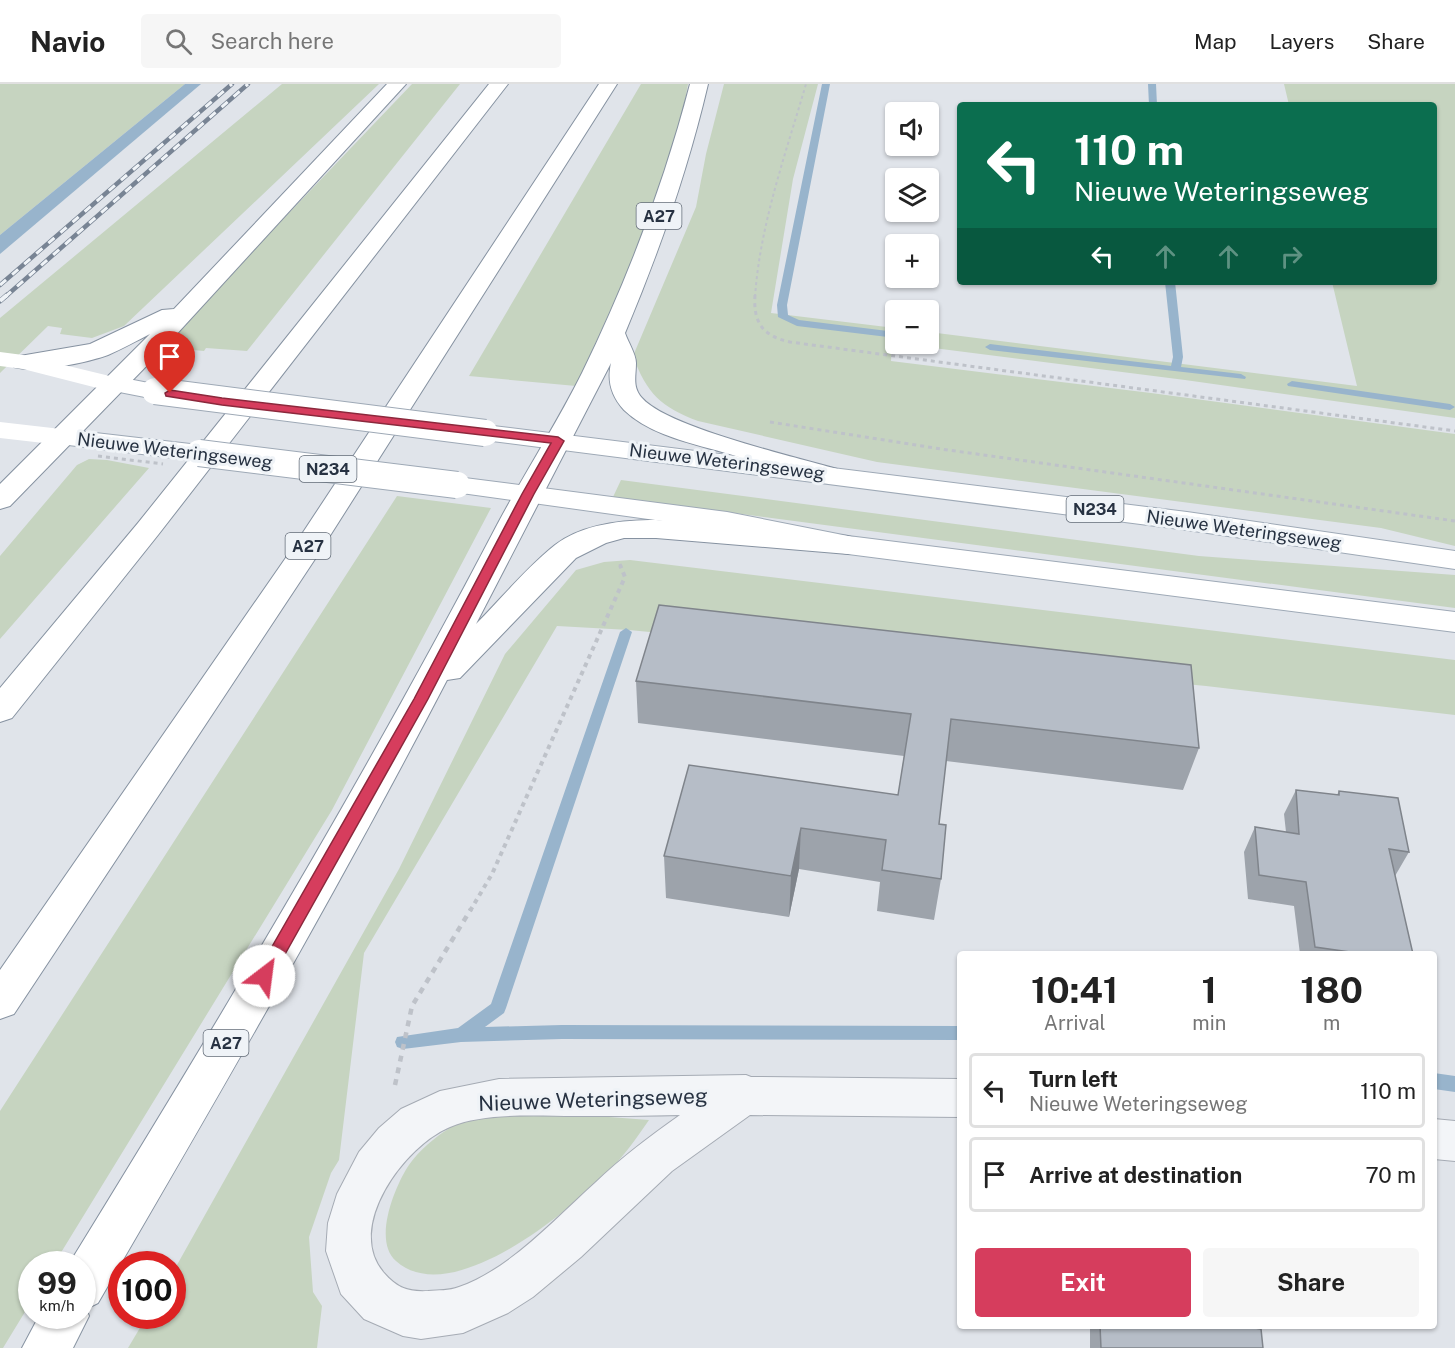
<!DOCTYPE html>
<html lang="en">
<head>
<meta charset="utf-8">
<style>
  body { margin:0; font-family:"Public Sans",sans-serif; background:#f6f6f6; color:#222; height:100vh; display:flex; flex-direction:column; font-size:22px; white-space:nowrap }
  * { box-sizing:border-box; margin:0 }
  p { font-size:20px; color:#767676 }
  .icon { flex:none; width:33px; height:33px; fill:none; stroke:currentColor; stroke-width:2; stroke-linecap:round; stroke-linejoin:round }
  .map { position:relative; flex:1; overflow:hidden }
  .details { position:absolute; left:957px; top:867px; width:480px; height:378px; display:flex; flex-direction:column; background:#fff; border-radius:6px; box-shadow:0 2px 4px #0004 }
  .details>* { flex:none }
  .guide { position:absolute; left:957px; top:18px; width:480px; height:183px; border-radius:6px; box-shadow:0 2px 4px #0004; background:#0b6e4f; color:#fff; overflow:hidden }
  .controls { position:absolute; left:885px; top:18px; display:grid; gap:12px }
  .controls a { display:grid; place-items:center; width:54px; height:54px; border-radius:6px; background:#fff; box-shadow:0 2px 4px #0004; font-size:30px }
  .speed { position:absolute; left:18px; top:1167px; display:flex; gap:12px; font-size:30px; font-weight:700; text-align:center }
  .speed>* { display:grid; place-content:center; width:78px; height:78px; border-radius:50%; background:#fff; box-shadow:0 2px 4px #0004; line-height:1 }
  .speed small { font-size:15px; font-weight:400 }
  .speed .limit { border:9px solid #d22; background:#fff; color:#111 }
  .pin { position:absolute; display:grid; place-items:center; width:51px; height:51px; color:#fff; margin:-62px -26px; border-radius:50% 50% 50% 0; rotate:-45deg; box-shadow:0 0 6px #0007 }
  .pin .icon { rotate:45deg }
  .me { position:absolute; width:66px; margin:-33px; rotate:30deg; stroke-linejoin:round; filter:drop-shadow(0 0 4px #0008) }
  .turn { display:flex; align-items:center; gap:21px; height:126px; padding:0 18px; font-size:27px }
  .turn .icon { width:78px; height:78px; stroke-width:2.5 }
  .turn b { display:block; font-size:42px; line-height:51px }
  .lanes { display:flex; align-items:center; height:57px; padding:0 18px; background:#0003; justify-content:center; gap:30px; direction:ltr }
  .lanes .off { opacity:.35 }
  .eta { display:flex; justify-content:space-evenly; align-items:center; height:102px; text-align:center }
  .eta b { font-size:36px; font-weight:700; line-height:42px }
  .action { display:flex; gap:12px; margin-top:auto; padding:12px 18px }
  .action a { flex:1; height:69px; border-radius:6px; background:#d63d5d; color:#fff; font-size:24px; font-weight:700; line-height:69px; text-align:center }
  .action a+a { background:#f6f6f6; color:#222 }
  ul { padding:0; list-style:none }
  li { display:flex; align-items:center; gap:18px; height:75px; margin:0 12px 9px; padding:0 6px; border:3px solid #e0e0e0; border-radius:6px }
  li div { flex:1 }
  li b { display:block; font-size:22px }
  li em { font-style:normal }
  header { display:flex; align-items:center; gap:36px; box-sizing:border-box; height:84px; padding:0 30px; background:#fff; border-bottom:2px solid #e0e0e0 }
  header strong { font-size:28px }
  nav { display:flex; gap:33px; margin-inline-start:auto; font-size:21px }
  .search { width:420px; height:54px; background:#f6f6f6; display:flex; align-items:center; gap:15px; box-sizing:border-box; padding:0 21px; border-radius:6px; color:#767676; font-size:22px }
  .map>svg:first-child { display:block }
  .green { fill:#c6d4c0 }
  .water { fill:#98b4cc }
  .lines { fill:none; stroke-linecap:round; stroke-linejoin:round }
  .stream { fill:#98b4cc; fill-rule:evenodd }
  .minor-casing { stroke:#a5abb4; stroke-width:2 }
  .primary-casing { stroke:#9ea9b6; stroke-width:2 }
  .motorway-casing { stroke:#8692a1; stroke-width:2 }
  .path-far3 { stroke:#bec2c9; stroke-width:2; stroke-dasharray:3 3; stroke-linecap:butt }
  .path-far2 { stroke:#bec2c9; stroke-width:3; stroke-dasharray:4 4; stroke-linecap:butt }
  .path-far1 { stroke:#bec2c9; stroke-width:4; stroke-dasharray:4.5 4.5; stroke-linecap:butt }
  .path { stroke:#bec2c9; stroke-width:4.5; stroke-dasharray:6 6; stroke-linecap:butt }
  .minor { fill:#f3f5f8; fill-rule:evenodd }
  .secondary { fill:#fff; fill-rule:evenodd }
  .primary { fill:#fff; fill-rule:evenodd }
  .motorway { fill:#fff; fill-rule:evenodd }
  .rail-far1-casing { stroke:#788494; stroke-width:4.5 }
  .rail-casing { stroke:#788494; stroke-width:5 }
  .rail-far1 { stroke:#eff3f7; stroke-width:3; stroke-dasharray:8; stroke-linecap:butt }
  .rail { stroke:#eff3f7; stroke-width:4; stroke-dasharray:10; stroke-linecap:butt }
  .primary-bridge-casing { stroke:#9ea9b6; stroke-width:28; stroke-linecap:butt }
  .path-bridge { stroke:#bec2c9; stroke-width:3; stroke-dasharray:4 4; stroke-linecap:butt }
  .primary-bridge { stroke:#fff; stroke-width:26 }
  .wall { fill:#9da3ab }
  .shaded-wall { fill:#7f848b }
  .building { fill:#b6bdc7; stroke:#7f848b; stroke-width:1.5 }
  .route { fill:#d63d5d; stroke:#8b283c; stroke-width:1.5 }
  .labels { text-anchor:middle; stroke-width:6; stroke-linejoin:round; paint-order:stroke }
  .shield { fill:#eff3f7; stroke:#636c78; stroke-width:1.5 }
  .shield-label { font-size:16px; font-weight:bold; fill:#273242 }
  .street-label { font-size:18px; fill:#273242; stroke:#eff3f7 }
  .near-street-label { font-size:21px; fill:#273242; stroke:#eff3f7 }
</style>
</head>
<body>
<header>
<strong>Navio</strong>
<div class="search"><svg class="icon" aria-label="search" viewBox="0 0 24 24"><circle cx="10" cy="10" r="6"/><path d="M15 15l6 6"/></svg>Search here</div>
<nav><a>Map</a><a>Layers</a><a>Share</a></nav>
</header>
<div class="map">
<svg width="1455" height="1264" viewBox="0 0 1455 1264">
  <rect width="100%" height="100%" fill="#e0e4ea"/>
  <path class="green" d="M 0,0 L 185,0 L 0,151 Z
    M 282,0 L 379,0 L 124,242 L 92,254 L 60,250 L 62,244 L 48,242 L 0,289 L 0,234 Z
    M 412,0 L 460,0 L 247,267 L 206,264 L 204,267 L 161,263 Z
    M 641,0 L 688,0 L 677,60 L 651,137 L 576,302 L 469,292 Z
    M 724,0 L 818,0 L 793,95 L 771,229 L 895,244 L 895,259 L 892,259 L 891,277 L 1151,309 L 1455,350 L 1455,462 L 1381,444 L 877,378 L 698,337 C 661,323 647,310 633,272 L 696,123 L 706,70 Z
    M 1284,0 L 1455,0 L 1455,334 L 1185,296 L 902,260 L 928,260 L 929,248 L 1357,302 L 1332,198 L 1434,198 L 1434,21 L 1289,21 Z
    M 89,375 L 107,376 L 149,384 L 0,555 L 0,472 L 77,381 Z
    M 621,396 L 1199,472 L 1455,491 L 1455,524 L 613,413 Z
    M 397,412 L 491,424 L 332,726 L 54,1180 L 32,1180 L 31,1218 L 3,1264 L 0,1264 L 0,1027 Z
    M 630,476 L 1455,576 L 1455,631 L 1206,602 L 629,546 L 557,542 L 364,869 L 339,1076 L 331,1089 L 309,1153 L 313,1208 L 322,1222 L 317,1264 L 128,1264 L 147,1232 L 172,1232 L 173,1188 L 399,785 L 505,570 L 576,486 L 604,478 Z
    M 556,1029 L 649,1036 C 636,1055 623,1073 607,1089 C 568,1128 451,1226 396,1177 C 373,1157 394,1105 407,1084 C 419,1065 442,1047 462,1037 C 481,1027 534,1030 556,1029 Z"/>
  <path class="water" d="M 185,0 L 201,0 L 0,170 L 0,151 Z"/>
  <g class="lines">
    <path class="stream" d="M 822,0 L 830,0 L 787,221 L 788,231 L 799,236 L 896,248 L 896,254 L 797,242 L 778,233 L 777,221 Z
      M 1148,0 L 1156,0 L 1157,21 L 1149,21 Z
      M 1165,198 L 1175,198 L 1183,273 L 1181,283 L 1241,290 L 1246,293 L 1245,295 L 990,266 L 985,263 L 990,260 L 1171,282 L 1173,273 Z
      M 1292,297 L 1450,320 L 1455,323 L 1450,326 L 1288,302 L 1287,300 Z
      M 626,544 L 632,548 L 506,924 L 504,929 L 485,943 L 562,941 L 960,942 L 960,956 L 562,955 L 461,958 L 403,965 L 397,963 L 395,958 L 397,953 L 458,944 L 491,920 L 620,548 Z
      M 1434,989 L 1455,992 L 1455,1008 L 1434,1005 Z"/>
    <g class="minor-casing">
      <path id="minor" d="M 746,991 L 751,993 L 960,995 L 960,1033 L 750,1031 L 672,1087 L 581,1173 L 533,1213 L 508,1229 L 463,1249 L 421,1255 L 403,1252 L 364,1235 L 341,1210 L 326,1167 L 328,1139 L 337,1110 L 359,1068 L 379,1044 L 401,1025 L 440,1007 L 499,995 ZM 680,1031 C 650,1052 621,1074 595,1099 C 556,1134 509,1186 459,1203 C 449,1207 438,1206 428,1207 C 408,1208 397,1204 384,1189 C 344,1144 404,1062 450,1043 C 484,1028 538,1032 575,1032 C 610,1032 645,1032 680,1031 Z
        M 1434,1035 L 1455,1037 L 1455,1077 L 1434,1075 Z"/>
    </g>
    <g class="primary-casing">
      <path id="primary" d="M 113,292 L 164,302 L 168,307 L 164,312 L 155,315 L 104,305 L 100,300 L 104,295 Z
        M 485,341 L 1187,428 L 1455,467 L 1455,485 L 1187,446 L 476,355 L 472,349 L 476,343 Z
        M 61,345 L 199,361 L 208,363 L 212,369 L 208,375 L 199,377 L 52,359 L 48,353 L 52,347 Z
        M 457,393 L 727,428 L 848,452 L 1455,528 L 1455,548 L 848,470 L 727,446 L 447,407 L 443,401 L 447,395 Z"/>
    </g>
    <g class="motorway-casing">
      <path id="motorway" d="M 387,0 L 406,0 L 163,265 L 10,422 L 0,425 L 0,400 L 150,250 C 136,257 122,265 108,271 C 86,279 37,289 14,283 L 11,278 L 14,273 L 90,260 L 162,226 L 174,225 Z
        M 489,0 L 508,0 L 158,451 L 12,634 L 0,638 L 0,604 L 138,439 Z
        M 599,0 L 617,0 L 319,469 L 14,930 L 0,935 L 0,886 L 294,462 Z
        M 690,0 L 708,0 C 688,86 659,168 625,249 C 628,258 636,270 636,279 C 636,292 632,303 642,314 C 667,343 795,373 837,385 L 841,391 L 837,397 L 827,399 C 797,392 768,382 739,373 C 702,361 653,354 624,326 C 611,312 607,297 611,279 L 476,540 C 501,515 527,483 555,461 C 582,440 622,436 656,436 L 848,452 L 858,455 L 862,461 L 858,467 L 848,470 L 656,454 L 624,454 L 606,459 L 576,474 L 460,594 L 447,596 C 337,808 217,1014 98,1219 L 86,1225 L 89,1232 L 73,1264 L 22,1264 L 39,1232 L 82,1232 L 82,1180 L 69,1180 C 218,938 365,694 497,441 C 524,390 556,341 582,289 C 627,197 664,100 690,0 Z"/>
    </g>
    <path class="path-far3" d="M 755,213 C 760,140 786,69 806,0"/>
    <path class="path-far2" d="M 755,211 C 753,239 763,252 790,258 L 1455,347
      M 770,338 L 941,365 L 1455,437
      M 620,480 L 621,483"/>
    <path class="path-far1" d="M 470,827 L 492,790 L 625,493 L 620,481"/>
    <path class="path" d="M 395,1001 L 412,922 L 471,825"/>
    <use href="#minor" class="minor"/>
    <path class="secondary" d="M 0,268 L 23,271 L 122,295 L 126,300 L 122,305 L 113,308 L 23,285 L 0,282 Z
      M 0,338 L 61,345 L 70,347 L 74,353 L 70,359 L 61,361 L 0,354 Z"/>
    <use href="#primary" class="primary"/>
    <use href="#motorway" class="motorway"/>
    <g class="rail-far1-casing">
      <path id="rail-far1" d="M 0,201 L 232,0
        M 5,213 L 248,0"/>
    </g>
    <g class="rail-casing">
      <path id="rail" d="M 0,217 L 7,211"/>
    </g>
    <use href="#rail-far1" class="rail-far1"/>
    <use href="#rail" class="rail"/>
    <g class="primary-bridge-casing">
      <path id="primary-bridge" d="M 155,307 L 485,349
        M 199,369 L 457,401"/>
    </g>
    <path class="path-bridge" d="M 98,372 L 163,380"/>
    <use href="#primary-bridge" class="primary-bridge"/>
  </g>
  <path class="wall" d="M 636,597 L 1199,664 L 1183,706 L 946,677 L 939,740 L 941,795 L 934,836 L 877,827 L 880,798 L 799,785 L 789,833 L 666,814 L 664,772 L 898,711 L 904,672 L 638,639 Z
    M 1296,706 L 1337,711 L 1339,707 L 1409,768 L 1395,792 L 1413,870 L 1300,870 L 1294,822 L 1248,815 L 1244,768 L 1255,743 L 1286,748 L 1284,730 Z
    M 1090,1242 L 1242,1242 L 1263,1264 L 1090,1264 Z"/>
  <path class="shaded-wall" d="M 801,744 L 799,785 L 789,833 L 791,792 Z"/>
  <path class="building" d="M 659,521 L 1191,581 L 1199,664 L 951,635 L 939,740 L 946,741 L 941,795 L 882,786 L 886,756 L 801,744 L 791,792 L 664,772 L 689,681 L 898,711 L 911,630 L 636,597 Z
    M 1296,706 L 1339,711 L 1339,707 L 1398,714 L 1409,768 L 1389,765 L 1413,870 L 1364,870 L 1315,863 L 1306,798 L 1259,791 L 1255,743 L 1299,750 Z
    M 1100,1242 L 1242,1242 L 1261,1245 L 1263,1264 L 1101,1264 Z"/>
  <path class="route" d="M 170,306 L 222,314 L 558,353 L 564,357 L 534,410 L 428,615 L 270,897 L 264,899 L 258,897 L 256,892 L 258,887 L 414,615 L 522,410 L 551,359 L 222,321 L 166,312 L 165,309 Z"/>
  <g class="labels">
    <g class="shield">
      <rect x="636.5" y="119" width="45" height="26" rx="4.5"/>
      <rect x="299.5" y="372" width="57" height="26" rx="4.5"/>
      <rect x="1066.5" y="412" width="57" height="26" rx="4.5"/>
      <rect x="285.5" y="449" width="45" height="26" rx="4.5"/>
      <rect x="203.5" y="946" width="45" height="26" rx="4.5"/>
    </g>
    <g class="shield-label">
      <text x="659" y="138">A27</text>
      <text x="328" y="391">N234</text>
      <text x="1095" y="431">N234</text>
      <text x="308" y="468">A27</text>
      <text x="226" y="965">A27</text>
    </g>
    <g class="street-label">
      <text transform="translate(175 367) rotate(7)" y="6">Nieuwe Weteringseweg</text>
      <text transform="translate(727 378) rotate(7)" y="6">Nieuwe Weteringseweg</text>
      <text transform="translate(1244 446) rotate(8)" y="6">Nieuwe Weteringseweg</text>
    </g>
    <g class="near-street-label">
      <text transform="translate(593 1016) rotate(-2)" y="7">Nieuwe Weteringseweg</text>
    </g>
  </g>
</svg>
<div class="controls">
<a><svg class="icon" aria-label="sound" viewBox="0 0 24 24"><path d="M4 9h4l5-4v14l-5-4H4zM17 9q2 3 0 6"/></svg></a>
<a><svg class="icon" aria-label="layers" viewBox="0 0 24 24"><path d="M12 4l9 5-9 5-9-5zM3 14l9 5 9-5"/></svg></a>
<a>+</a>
<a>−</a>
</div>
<div class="speed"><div>99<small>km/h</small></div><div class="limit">100</div></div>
<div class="pin" style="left:170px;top:309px;background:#d93025"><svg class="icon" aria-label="arrive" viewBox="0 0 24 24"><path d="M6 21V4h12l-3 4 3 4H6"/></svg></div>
<svg class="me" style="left:264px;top:892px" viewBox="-20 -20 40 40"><circle r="19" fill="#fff"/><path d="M0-13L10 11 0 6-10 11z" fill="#d63d5d"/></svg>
<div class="guide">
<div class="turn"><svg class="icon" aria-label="left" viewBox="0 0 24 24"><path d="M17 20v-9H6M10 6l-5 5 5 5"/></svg><div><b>110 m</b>Nieuwe Weteringseweg</div></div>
<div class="lanes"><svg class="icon" aria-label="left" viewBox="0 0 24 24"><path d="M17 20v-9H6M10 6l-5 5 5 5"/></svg><svg class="icon off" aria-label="ahead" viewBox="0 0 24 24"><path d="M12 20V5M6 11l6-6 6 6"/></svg><svg class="icon off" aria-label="ahead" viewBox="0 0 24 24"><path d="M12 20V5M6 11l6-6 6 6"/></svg><svg class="icon off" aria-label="right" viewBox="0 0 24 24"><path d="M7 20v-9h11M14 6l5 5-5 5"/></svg></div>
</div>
<section class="details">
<div class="eta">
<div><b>10:41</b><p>Arrival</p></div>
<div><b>1</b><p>min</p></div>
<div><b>180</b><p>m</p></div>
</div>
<ul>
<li><svg class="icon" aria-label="left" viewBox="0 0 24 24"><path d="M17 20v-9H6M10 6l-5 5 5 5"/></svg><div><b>Turn left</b><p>Nieuwe Weteringseweg</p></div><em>110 m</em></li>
<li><svg class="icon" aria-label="arrive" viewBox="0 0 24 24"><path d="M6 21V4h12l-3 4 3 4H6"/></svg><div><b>Arrive at destination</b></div><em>70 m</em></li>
</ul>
<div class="action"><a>Exit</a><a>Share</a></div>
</section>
</div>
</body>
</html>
